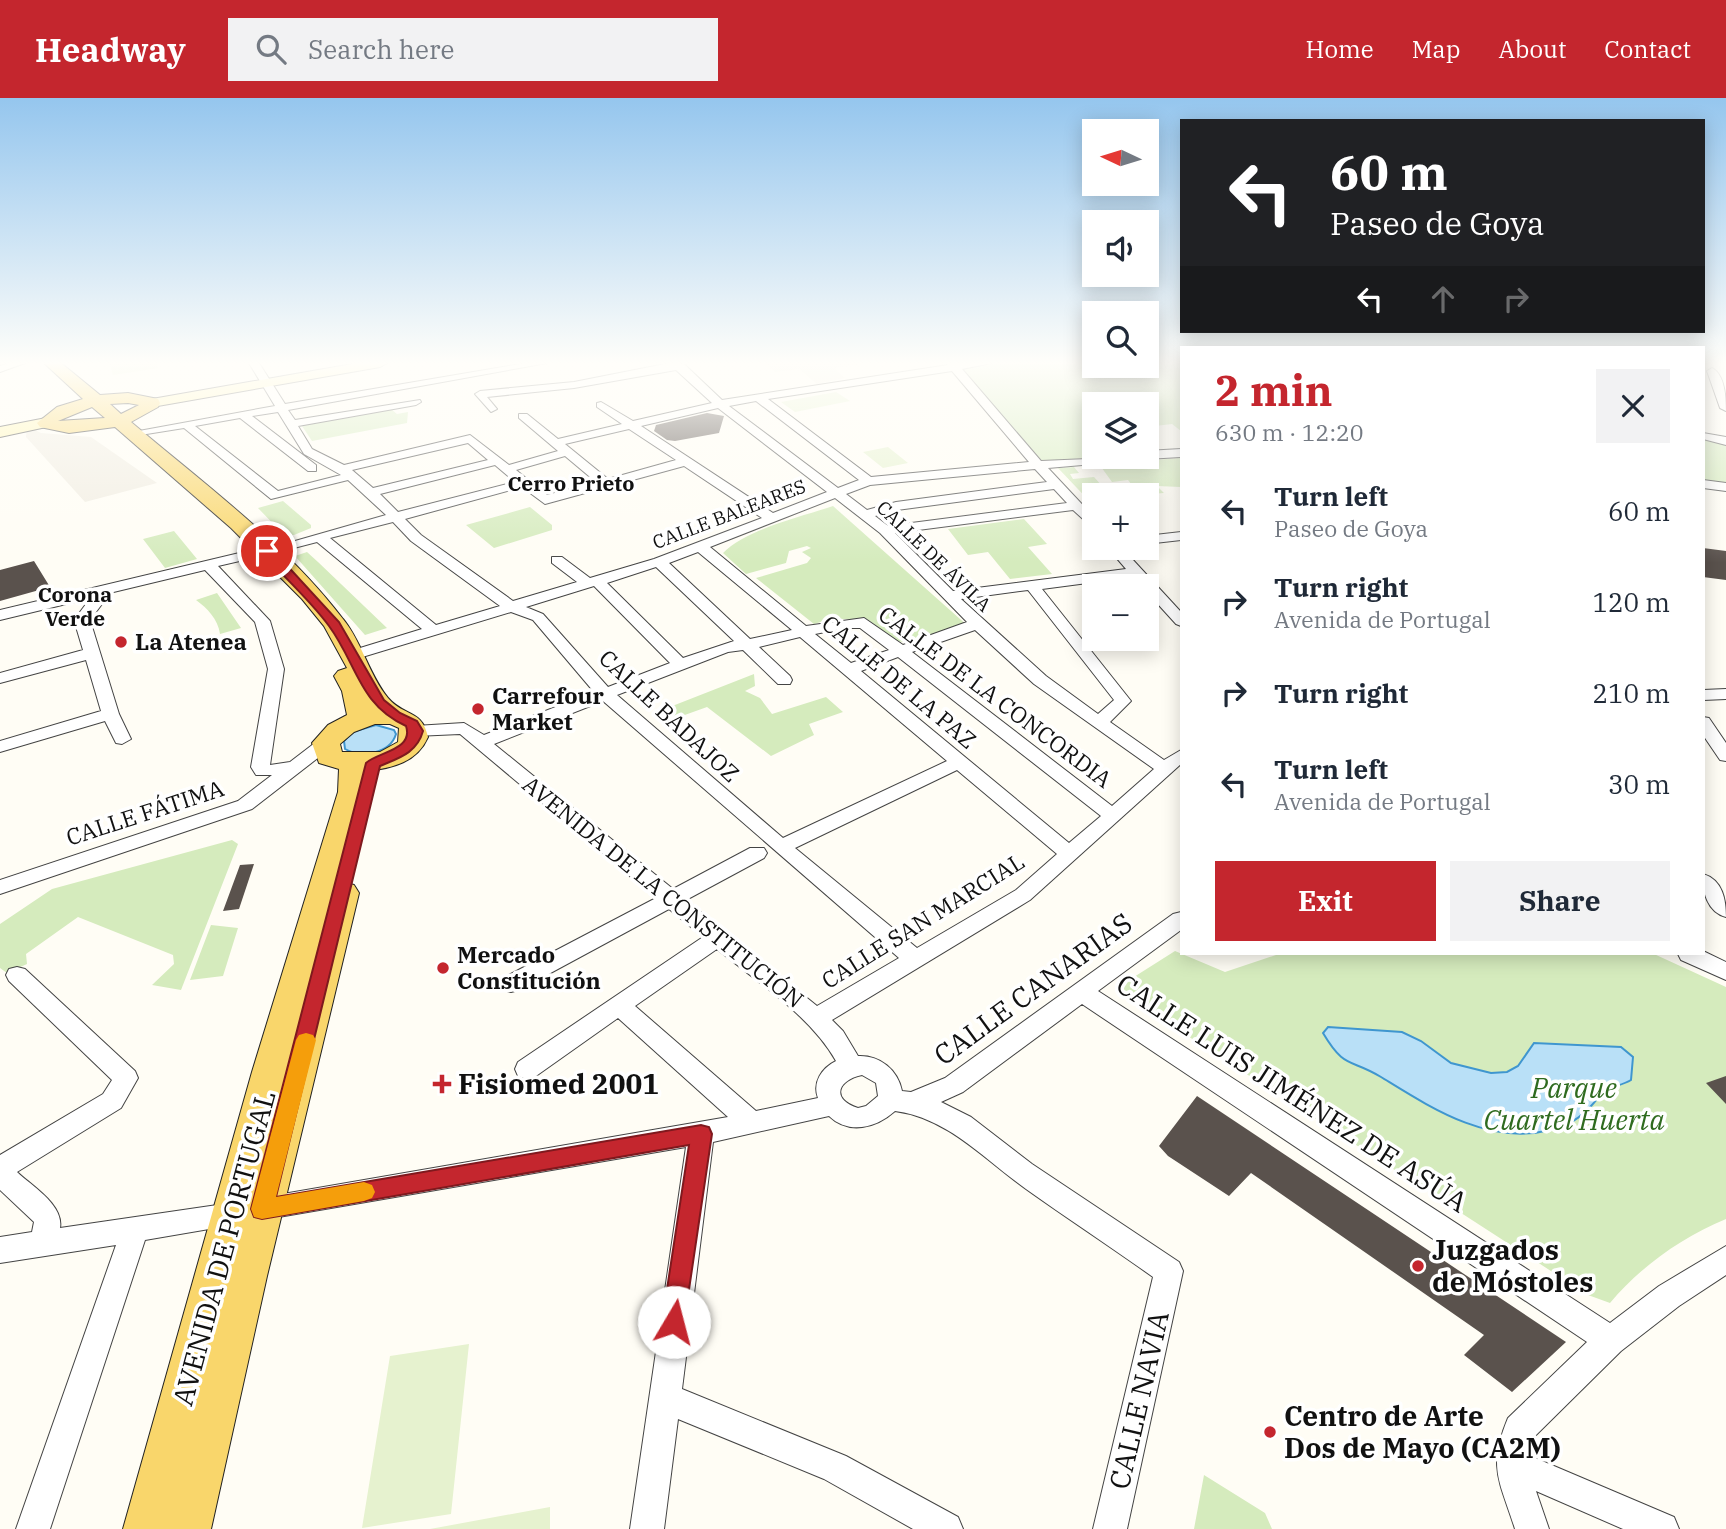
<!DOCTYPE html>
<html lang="en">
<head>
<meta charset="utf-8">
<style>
  body { margin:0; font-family:"IBM Plex Serif",serif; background:#f2f2f3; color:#1f2937; height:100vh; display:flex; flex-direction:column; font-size:26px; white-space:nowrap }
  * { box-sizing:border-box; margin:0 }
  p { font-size:23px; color:#747a83 }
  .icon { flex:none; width:38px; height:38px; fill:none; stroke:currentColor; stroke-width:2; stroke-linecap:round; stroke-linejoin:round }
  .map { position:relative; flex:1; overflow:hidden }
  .sheet { position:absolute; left:1180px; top:248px; width:525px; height:609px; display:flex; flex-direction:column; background:#fff; border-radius:0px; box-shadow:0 4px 18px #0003 }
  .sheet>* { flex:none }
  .hud { position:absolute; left:1180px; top:21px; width:525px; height:214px; border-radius:0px; box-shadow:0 4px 18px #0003; background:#202124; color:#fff; overflow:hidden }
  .needle { width:46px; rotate:274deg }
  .buttons { position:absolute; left:1082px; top:21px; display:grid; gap:14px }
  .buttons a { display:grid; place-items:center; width:77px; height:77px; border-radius:0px; background:#fff; box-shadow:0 4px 18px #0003; font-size:35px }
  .pin { position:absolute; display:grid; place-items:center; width:60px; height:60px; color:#fff; margin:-30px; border:4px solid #fff; border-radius:50%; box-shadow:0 2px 7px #0007 }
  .me { position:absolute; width:77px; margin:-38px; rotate:8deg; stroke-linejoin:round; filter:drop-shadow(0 0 5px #0008) }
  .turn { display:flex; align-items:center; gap:24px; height:147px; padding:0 35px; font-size:32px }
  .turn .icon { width:91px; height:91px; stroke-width:2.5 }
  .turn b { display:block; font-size:49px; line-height:60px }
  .lanes { display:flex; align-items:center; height:66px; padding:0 35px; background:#0003; justify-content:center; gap:35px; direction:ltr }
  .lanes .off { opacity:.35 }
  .round { display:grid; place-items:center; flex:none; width:74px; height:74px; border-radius:0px; background:#f2f2f3 }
  .headline { display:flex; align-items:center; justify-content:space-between; height:119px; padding:0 35px }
  h1 { font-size:42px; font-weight:700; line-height:52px; color:#c4262e }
  .action { display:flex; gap:14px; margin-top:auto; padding:14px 35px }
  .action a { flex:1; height:80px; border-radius:0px; background:#c4262e; color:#fff; font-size:28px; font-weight:700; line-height:80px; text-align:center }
  .action a+a { background:#f2f2f3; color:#1f2937 }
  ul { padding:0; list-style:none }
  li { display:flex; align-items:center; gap:21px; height:91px; padding:0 35px }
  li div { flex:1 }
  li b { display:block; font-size:26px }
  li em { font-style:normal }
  header { display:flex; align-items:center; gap:42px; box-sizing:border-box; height:98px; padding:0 35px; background:#c4262e; color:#fff }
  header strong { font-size:33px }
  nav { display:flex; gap:38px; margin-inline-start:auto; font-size:24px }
  .search { width:490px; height:63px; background:#f2f2f3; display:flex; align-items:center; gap:18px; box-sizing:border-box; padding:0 24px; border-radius:0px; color:#747a83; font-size:26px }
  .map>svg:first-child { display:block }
  .green { fill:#d5ebbd }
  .pitch { fill:#e6f2cf }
  .plaza { fill:#f1ede2 }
  .water { fill:#b9e0f7; stroke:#3f96cf; stroke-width:2 }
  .building { fill:#5a524d }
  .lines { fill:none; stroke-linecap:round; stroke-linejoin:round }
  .street-casing { stroke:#444; stroke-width:2 }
  .secondary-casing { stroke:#333; stroke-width:2 }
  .primary-casing { stroke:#222; stroke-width:2 }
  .street { fill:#fff; fill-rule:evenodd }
  .secondary { fill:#fff6b0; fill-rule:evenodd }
  .primary { fill:#f9d66b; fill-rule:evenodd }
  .route { fill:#c4262e; stroke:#7f191e; stroke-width:2 }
  .slow { fill:#f59e0b }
  .poi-dot { fill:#c4262e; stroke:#fff; stroke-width:2.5 }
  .labels { text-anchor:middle; stroke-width:7; stroke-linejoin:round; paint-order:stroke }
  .far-street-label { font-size:19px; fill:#111; stroke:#fff }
  .far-neighbourhood-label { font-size:21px; font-weight:bold; fill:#111; stroke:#fff }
  .poi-label { font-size:23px; font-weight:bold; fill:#111; stroke:#fff; text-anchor:start }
  .street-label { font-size:23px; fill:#111; stroke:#fff }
  .near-street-label { font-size:28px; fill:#111; stroke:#fff }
  .near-poi-label { font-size:28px; font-weight:bold; fill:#111; stroke:#fff; text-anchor:start }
  .near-park-label { font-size:28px; font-style:italic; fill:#2f6b1f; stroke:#fff }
</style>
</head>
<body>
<header>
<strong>Headway</strong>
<div class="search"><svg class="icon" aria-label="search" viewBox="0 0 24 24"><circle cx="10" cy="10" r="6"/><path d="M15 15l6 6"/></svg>Search here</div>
<nav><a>Home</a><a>Map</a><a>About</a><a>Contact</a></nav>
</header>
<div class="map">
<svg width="1726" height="1431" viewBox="0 0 1726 1431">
  <rect width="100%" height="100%" fill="#fffdf5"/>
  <path class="green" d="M 1000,265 L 1094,265 L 1094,268 L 1181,265 L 1181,333 L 1172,326 L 1146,329 L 1146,306 L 1094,306 L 1094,359 L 1104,359 L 1042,363 L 962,272 Z
    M 391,311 L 397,316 L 408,314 L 407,325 L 312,343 L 302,328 Z
    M 1703,340 L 1726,346 L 1726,385 L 1703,382 Z
    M 1181,360 L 1181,389 L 1157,388 L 1164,395 L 1137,397 L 1128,388 L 1132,387 L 1128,382 L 1112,384 L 1099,366 Z
    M 1074,369 L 1079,375 L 1070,376 L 1073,381 L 1094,379 L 1103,389 L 1094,390 L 1098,395 L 1120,393 L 1124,397 L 1094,397 L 1094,408 L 1058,370 Z
    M 283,403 L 311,427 L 311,430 L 294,437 L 283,436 L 258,410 Z
    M 833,408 L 969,529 L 910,545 L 897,543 L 867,521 L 830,521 L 814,526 L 756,480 L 807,465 L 811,460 L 802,454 L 811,450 L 807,448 L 789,453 L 786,465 L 746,476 L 723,455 C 746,431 801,419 833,408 Z
    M 530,409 L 552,427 L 552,432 L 494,450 L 466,427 Z
    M 1024,421 L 1047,446 L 1028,449 L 1052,476 L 1010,481 L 988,454 L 968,457 L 948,431 Z
    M 174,433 L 197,461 L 165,470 L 143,441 Z
    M 307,454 L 318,464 L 387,530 L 365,537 L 295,458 Z
    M 217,495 L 241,530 L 220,536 C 218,521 207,510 196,502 Z
    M 754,576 L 755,588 L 745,593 L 760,600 L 772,616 L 826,599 L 843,614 L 809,626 L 814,637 L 771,658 L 707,609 L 668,623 L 657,614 Z
    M 232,742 L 238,746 L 181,892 L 152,887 L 174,866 L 173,857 L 78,819 L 26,856 L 27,866 L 7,875 L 0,870 L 0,826 L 52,791 Z
    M 211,827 L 238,830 L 223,878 L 190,882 Z
    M 1175,853 L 1225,874 L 1279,856 L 1654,856 L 1726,889 L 1726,1121 C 1682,1139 1640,1169 1610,1205 L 1588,1197 L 1115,891 Z
    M 1204,1377 L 1265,1415 L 1272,1431 L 1194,1431 Z"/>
  <path class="pitch" d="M 109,265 L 156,265 L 159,270 L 113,277 Z
    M 836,294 L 850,303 L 795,314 L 781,304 Z
    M 888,349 L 908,365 L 883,370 L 863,354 Z
    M 469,1246 L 451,1416 L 362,1430 L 390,1258 Z
    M 550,1409 L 550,1431 L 430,1431 Z"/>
  <path class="plaza" d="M 764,265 L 872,265 L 834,270 L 845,280 L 817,286 L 799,271 L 775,274 Z
    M 27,328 L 41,335 L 91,339 L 157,385 L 85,404 L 26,339 Z"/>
  <path class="water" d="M 376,627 L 394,632 L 396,636 C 390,656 361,660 345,651 L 344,643 L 352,634 Z
    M 1328,929 L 1402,934 L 1421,943 L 1451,965 L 1491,975 L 1507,974 L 1518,968 L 1534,945 L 1621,949 L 1633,959 L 1631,982 C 1623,987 1613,988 1606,992 C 1600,996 1596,1003 1591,1008 C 1580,1021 1566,1028 1550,1032 C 1488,1048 1430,1009 1381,979 C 1350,960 1345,972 1323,935 Z"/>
  <path class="building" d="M 707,315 L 724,318 L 719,335 L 675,343 L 667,342 L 654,333 L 656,327 Z
    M 1703,450 L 1726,453 L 1726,482 L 1703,479 Z
    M 34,463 L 50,489 L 0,503 L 0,472 Z
    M 254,766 L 239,811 L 223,813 L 240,767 Z
    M 1726,978 L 1726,1006 L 1706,985 Z
    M 1197,998 L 1566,1244 L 1512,1294 L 1464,1257 L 1484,1237 L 1251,1075 L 1229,1098 L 1168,1058 L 1159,1048 Z"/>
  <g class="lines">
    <g class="street-casing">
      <path id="street" d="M 10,265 L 25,265 L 0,274 L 0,268 Z
        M 249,265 L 259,265 L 285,306 L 526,265 L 547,265 L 288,312 L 295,322 L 420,302 L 421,304 L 416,307 L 298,328 L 312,351 L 344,367 L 470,337 L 509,367 L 558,353 L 519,320 L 519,316 L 527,316 L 558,341 L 622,326 L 597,309 L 597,305 L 601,304 L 633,323 L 712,305 L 676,272 L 574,290 L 487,299 L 497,311 L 491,314 L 475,296 L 480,293 L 574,284 L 670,265 L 684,266 L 722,302 L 948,267 L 946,265 L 992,265 L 962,271 L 1041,363 L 1134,359 L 1128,363 L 1048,370 L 1094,419 L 1094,431 L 1073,412 L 895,435 L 953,493 L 1126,471 L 1108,450 L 1122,450 L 1181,514 L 1181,528 L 1176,526 L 1146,493 L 1146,488 L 1142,488 L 1133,479 L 1042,491 L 1131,603 L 1110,624 L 1164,662 L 1181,652 L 1181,666 L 1030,802 L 832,922 L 843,933 L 858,958 C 880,957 898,972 902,993 L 911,994 L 945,980 L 1173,816 L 1181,814 L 1181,832 L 1098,893 L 1610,1225 L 1659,1188 L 1726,1148 L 1726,1177 L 1679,1208 L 1621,1253 L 1533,1340 L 1528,1357 L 1674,1419 L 1679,1431 L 1623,1431 L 1536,1393 L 1549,1431 L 1515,1431 C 1500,1383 1487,1370 1508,1320 L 1587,1244 L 1082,906 L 963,994 L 941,1004 L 971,1019 L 1032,1066 L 1179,1164 L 1183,1173 L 1127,1431 L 1093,1431 L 1153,1179 C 1111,1149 1068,1121 1026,1091 C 984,1061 948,1020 895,1013 C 876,1030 849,1037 829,1018 L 713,1044 L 682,1291 L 846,1358 L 958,1419 L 963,1431 L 913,1431 L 824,1381 L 678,1321 L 664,1431 L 630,1431 L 686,1049 L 145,1142 L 50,1431 L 16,1431 L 116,1147 L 0,1165 L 0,1139 L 32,1134 L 34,1124 L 0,1092 L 0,1057 L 103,996 L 112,982 L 9,883 L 6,877 L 9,871 L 17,869 L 25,871 L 135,973 L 138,980 L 121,1010 L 17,1074 C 33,1089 64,1107 60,1130 L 231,1105 L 728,1019 L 618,920 L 536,978 L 527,981 L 518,978 L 515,971 L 518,964 L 703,839 L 669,811 L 519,892 L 511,894 L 503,892 L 500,886 L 503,880 L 656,800 L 460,636 L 415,638 L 406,633 L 415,628 L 464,625 L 484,637 L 594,594 L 533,522 L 511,514 L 359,560 L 347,560 L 347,554 L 422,531 L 317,444 L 267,457 L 260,453 L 386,417 L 348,382 L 271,401 L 184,330 L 134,338 L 128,335 L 275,308 ZM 952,273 L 1029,364 L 871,379 L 768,301 ZM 756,303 L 859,382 L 838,390 L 729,308 ZM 718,310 L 827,394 L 773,415 L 641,328 ZM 278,314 L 304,356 L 341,377 L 278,393 L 195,328 L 240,320 L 308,373 L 316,373 L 316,367 L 252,318 ZM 629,331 L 676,362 L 608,381 L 565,346 ZM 468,345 L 488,362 L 373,390 L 352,372 ZM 565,358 L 596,384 L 547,397 L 516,372 ZM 495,367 L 515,384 L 398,414 L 380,396 ZM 684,368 L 762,420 L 654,461 L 590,480 L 562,459 L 552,459 L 552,465 L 577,484 L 513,503 L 421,437 L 405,421 L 522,389 L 545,406 ZM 1035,371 L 1047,384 L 896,404 L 867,412 L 846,396 L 870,387 ZM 1054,391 L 1067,405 L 888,428 L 875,418 L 897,412 ZM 835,400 L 880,435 L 967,524 L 903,547 L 864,520 L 806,528 L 710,449 ZM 393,424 L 411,443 L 500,508 L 436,527 L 330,440 ZM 698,454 L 792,532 L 750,541 L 669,465 ZM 656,469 L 734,543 L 683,560 L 607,485 ZM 594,488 L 670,565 L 608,589 L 543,516 L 526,509 ZM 1028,492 L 1114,602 L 1098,616 L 1046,578 L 961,501 ZM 846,530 L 860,530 L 889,552 L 851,565 L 815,536 ZM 975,532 L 1034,586 L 1154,671 L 1112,708 L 912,554 ZM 800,539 L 947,663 L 783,740 L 617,597 L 728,554 L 743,552 L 778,586 L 790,586 L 792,582 L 790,578 L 759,549 ZM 898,559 L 1101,718 L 1069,745 L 861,573 ZM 603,603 L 899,860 L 817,908 L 686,802 L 764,760 L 767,755 L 764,750 L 750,750 L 673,791 L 494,646 ZM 957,672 L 1057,756 L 1016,792 L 917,850 L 795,750 ZM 717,851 C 758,885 810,917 836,963 C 822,970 812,984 818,1000 L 756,1013 L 635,908 ZM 862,977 L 876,985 L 878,998 L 866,1008 L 858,1010 C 830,1001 838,982 862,977 Z
        M 1712,270 C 1725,277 1726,299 1726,313 L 1720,310 L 1707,273 Z
        M 1703,335 L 1726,339 L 1726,347 L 1703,341 Z
        M 1181,351 L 1181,359 L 1146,361 L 1141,359 L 1146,359 L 1146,353 Z
        M 1703,382 L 1726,385 L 1726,393 L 1703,390 Z
        M 1181,434 L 1181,442 L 1146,446 L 1146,438 Z
        M 252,452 L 259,456 L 257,459 L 218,468 L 270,523 L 284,571 L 270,667 L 290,664 L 320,641 L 332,641 L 335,645 L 332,649 L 252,711 L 0,796 L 0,782 L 238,703 L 272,677 L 256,677 L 251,669 L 268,571 L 255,524 L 205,472 L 101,497 L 102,506 L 90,522 L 119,616 L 131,641 L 122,646 L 116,645 L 105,623 L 0,654 L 0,643 L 101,613 L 86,562 L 0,585 L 0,575 L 83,552 L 74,522 L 86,506 L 87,501 L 0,522 L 0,512 Z
        M 1726,591 L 1726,601 L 1703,602 L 1703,592 Z
        M 1703,619 L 1709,620 L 1726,645 L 1726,663 L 1720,662 L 1703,637 Z
        M 1703,776 C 1723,782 1726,802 1726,819 C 1707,814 1702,793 1703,776 Z
        M 1703,853 L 1726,864 L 1726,882 L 1681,862 L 1678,856 L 1703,856 Z"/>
    </g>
    <g class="secondary-casing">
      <path id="secondary" d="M 358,265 L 387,265 L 380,269 L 152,309 L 145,305 L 152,301 Z
        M 46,320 L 54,325 L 51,328 L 0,339 L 0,329 Z"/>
    </g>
    <g class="primary-casing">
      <path id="primary" d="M 44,265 L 61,265 L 100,297 L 128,295 L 158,301 L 160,305 L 158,309 L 131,324 C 203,385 285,445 343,521 C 362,544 369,577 388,600 C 404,619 422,611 428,639 C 417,664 393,670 367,673 L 368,694 L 343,784 L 354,787 L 359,795 L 267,1178 L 211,1431 L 123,1431 L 252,974 L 338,694 L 339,671 L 319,665 L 312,645 L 328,627 L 347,617 L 342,593 L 334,578 L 338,573 L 347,570 L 324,528 L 302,501 L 231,430 L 115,329 L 69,335 L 40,329 L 37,325 L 57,309 L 83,301 ZM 128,305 L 139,307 L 121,316 L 110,306 ZM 92,309 L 105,320 L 58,323 ZM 375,626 L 390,626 L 399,630 L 398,644 L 380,654 L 342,654 L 340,646 L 354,634 Z"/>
    </g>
    <use href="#street" class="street"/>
    <use href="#secondary" class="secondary"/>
    <use href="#primary" class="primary"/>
  </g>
  <linearGradient id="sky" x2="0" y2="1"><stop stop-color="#95c6ee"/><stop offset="0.57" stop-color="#fffefa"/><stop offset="1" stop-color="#fffefa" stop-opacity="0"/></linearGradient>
  <rect width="1726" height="465" fill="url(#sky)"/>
  <path class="route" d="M 262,450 L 271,450 L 339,524 L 384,602 L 400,615 L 417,623 L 423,633 C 417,655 399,660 380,668 L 276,1099 L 701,1027 L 709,1029 L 712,1036 L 683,1232 L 674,1236 L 666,1232 L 662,1224 L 689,1047 L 262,1121 L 254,1119 L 251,1111 L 366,665 C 378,654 414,652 406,628 C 359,607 357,566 329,528 C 310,502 284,479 262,455 Z"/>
  <path class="slow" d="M 306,935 L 313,937 L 316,942 L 276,1099 L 364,1084 L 372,1087 L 375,1094 L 372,1100 L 364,1103 L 262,1121 L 254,1119 L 251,1111 L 296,942 L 299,937 Z"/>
  <g class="poi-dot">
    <circle cx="121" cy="544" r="7"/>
    <circle cx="478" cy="611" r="7"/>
    <circle cx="443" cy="870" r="7"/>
    <path d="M438.5 975.5h7v7h7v7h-7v7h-7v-7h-7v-7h7z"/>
    <circle cx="1418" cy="1168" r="7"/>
    <circle cx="1270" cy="1334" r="7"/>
  </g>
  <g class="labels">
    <g class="far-street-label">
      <text transform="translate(729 416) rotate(-21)" y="7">CALLE BALEARES</text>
      <text transform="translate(934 458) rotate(44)" y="7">CALLE DE ÁVILA</text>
    </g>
    <g class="far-neighbourhood-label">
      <text x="571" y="393">Cerro Prieto</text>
      <text x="75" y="504">Corona<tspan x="75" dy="24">Verde</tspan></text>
    </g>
    <g class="poi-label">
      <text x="135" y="552">La Atenea</text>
      <text x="492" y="606">Carrefour<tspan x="492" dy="26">Market</tspan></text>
      <text x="457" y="865">Mercado<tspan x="457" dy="26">Constitución</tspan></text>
    </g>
    <g class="street-label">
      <text transform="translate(899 584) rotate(40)" y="8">CALLE DE LA PAZ</text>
      <text transform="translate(995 599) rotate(37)" y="8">CALLE DE LA CONCORDIA</text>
      <text transform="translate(669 618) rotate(43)" y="8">CALLE BADAJOZ</text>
      <text transform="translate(145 715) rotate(-18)" y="8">CALLE FÁTIMA</text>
      <text transform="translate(663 794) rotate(39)" y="8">AVENIDA DE LA CONSTITUCIÓN</text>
      <text transform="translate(923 823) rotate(-32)" y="8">CALLE SAN MARCIAL</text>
    </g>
    <g class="near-street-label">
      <text transform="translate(1033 891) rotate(-36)" y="10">CALLE CANARIAS</text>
      <text transform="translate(1292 995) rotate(33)" y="10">CALLE LUIS JIMÉNEZ DE ASÚA</text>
      <text transform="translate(224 1150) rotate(-75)" y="10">AVENIDA DE PORTUGAL</text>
      <text transform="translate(1139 1302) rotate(-77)" y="10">CALLE NAVIA</text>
    </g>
    <g class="near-poi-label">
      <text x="458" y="996">Fisiomed 2001</text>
      <text x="1432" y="1162">Juzgados<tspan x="1432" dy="32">de Móstoles</tspan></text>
      <text x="1284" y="1328">Centro de Arte<tspan x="1284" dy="32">Dos de Mayo (CA2M)</tspan></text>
    </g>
    <g class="near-park-label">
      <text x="1574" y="1000">Parque<tspan x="1574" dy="32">Cuartel Huerta</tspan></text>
    </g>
  </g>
</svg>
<div class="buttons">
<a><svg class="needle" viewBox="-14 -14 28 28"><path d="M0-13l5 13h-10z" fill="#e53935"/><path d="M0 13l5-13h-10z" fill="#747a83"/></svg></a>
<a><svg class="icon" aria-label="sound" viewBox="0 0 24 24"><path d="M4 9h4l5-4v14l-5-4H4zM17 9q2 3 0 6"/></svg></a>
<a><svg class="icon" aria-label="search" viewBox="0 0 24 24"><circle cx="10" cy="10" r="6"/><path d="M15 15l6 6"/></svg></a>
<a><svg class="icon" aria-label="layers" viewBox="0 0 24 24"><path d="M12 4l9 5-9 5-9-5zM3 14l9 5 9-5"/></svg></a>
<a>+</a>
<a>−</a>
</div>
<div class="pin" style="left:267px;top:453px;background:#d93025"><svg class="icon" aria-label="arrive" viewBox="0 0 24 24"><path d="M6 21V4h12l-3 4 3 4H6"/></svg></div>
<svg class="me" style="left:674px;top:1224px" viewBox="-20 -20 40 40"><circle r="19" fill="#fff"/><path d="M0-13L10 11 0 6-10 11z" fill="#c4262e"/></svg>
<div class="hud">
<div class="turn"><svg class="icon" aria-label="left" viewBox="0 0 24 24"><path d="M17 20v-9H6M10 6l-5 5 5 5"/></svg><div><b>60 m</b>Paseo de Goya</div></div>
<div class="lanes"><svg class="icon" aria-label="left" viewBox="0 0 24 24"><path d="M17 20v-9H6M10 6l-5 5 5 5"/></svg><svg class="icon off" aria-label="ahead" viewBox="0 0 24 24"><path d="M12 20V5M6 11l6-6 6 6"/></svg><svg class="icon off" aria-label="right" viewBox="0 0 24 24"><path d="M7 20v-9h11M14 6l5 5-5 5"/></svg></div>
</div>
<section class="sheet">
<div class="headline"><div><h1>2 min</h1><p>630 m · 12:20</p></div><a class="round"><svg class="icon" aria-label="close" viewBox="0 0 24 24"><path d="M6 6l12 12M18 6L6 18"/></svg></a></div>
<ul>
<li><svg class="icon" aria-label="left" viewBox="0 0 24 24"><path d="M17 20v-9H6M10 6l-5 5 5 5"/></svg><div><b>Turn left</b><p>Paseo de Goya</p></div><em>60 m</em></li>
<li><svg class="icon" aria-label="right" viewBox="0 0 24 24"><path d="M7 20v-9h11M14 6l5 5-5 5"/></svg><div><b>Turn right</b><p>Avenida de Portugal</p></div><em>120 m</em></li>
<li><svg class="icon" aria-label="right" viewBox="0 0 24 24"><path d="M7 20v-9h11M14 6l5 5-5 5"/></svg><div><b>Turn right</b></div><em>210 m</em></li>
<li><svg class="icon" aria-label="left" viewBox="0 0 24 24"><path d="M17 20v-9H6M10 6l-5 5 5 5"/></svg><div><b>Turn left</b><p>Avenida de Portugal</p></div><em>30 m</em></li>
</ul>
<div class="action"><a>Exit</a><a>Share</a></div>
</section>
</div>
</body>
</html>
